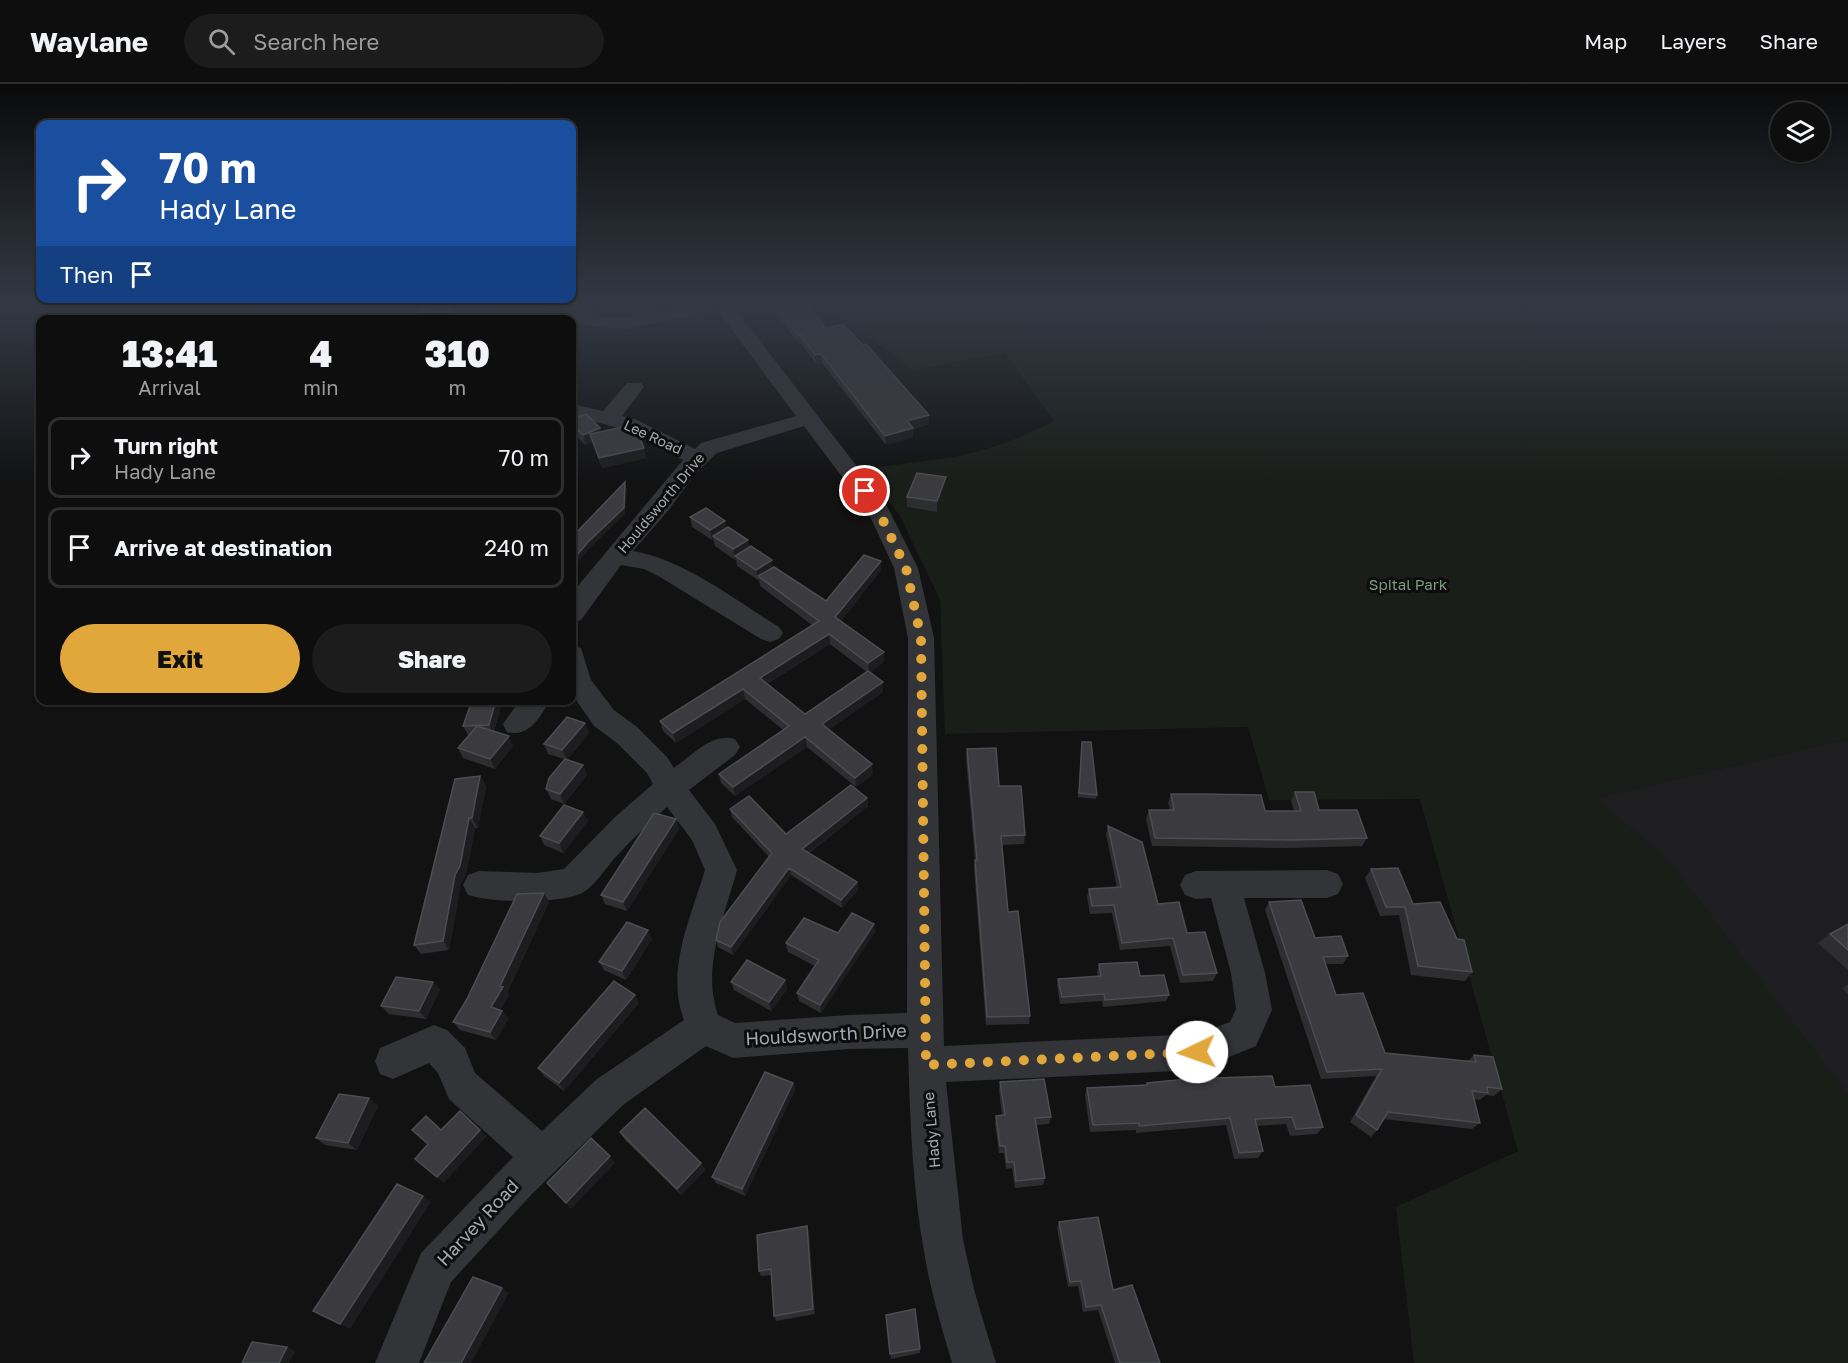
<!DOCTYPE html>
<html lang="en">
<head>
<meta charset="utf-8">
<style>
  body { margin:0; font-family:"Golos Text",sans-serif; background:#1c1c1c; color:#f1f3f6; height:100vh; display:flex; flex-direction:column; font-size:22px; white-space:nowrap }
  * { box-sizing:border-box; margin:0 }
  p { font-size:20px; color:#9b9c9e }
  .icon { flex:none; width:33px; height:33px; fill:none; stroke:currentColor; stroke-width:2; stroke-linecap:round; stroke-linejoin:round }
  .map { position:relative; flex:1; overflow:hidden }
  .panel { position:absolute; left:36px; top:231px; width:540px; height:390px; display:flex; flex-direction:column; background:#0e0e0e; border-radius:12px; box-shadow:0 2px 4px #0004,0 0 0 2px #2e2e2e }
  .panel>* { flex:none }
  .top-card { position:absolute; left:36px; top:36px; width:540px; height:183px; border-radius:12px; box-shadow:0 2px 4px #0004,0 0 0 2px #2e2e2e; background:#1a4fa0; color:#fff; overflow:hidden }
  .controls { position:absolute; left:1770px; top:18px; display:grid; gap:12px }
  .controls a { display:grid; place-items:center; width:60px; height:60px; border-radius:50%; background:#0e0e0e; box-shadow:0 2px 4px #0004,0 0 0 2px #2e2e2e; font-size:30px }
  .pin { position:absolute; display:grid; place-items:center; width:51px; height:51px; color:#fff; margin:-26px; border:3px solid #fff; border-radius:50%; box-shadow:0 2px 6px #0007 }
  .me { position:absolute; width:66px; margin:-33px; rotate:267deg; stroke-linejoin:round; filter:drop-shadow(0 0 4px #0008) }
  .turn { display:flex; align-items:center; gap:21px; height:126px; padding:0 24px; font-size:27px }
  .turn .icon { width:78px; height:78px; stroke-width:2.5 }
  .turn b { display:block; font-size:42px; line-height:51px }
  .then { display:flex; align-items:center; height:57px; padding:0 24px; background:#0003; gap:12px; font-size:22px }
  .eta { display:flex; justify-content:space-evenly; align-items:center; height:102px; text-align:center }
  .eta b { font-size:36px; font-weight:800; line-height:42px }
  .primary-button { display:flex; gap:12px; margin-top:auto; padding:12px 24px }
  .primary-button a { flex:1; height:69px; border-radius:36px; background:#e2a73b; color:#111; font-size:24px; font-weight:800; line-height:69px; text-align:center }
  .primary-button a+a { background:#1c1c1c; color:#f1f3f6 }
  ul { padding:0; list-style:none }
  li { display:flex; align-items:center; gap:18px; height:81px; margin:0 12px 9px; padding:0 12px; border:3px solid #2e2e2e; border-radius:12px }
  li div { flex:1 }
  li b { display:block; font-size:22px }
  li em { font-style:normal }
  header { display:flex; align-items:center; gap:36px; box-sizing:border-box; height:84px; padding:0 30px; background:#0e0e0e; border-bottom:2px solid #2e2e2e }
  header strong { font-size:28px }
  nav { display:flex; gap:33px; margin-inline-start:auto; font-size:21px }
  .search { width:420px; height:54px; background:#1c1c1c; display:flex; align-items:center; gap:15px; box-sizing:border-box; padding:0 21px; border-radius:33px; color:#9b9c9e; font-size:22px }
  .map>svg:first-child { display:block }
  .built { fill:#1e1e20 }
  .green { fill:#191e19 }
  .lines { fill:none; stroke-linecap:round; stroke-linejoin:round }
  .minor { fill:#333438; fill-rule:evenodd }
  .wall { fill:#2e2e31; fill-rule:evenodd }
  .shaded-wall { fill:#1d1d1f }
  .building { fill:#3b3b3f; stroke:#4b4d51; stroke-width:1.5 }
  .route { stroke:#e2a73b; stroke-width:10; stroke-dasharray:0 18 }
  .labels { text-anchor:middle; stroke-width:6; stroke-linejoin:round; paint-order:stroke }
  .far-street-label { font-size:14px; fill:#a5a9b3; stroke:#0d0d0e }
  .park-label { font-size:15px; fill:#7d9c7e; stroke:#0d0d0e }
  .street-label { font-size:15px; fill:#a5a9b3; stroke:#0d0d0e }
  .near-street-label { font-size:18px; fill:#a5a9b3; stroke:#0d0d0e }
</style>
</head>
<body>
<header>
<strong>Waylane</strong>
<div class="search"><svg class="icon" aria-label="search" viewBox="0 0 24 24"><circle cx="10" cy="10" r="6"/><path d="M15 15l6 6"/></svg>Search here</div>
<nav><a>Map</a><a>Layers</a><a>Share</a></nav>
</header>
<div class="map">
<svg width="1848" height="1279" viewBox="0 0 1848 1279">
  <rect width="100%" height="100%" fill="#121213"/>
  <path class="built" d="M 1848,655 L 1848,1053 L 1595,714 Z"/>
  <path class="green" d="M 832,221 L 1848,221 L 1848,655 L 1596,714 L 1666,773 L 1848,1010 L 1848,1279 L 1414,1279 L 1396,1123 L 1518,1067 L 1420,715 L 1269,716 L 1248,643 L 945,650 L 940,516 L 899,430 L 862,386 C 888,381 914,379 940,375 C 978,370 1020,355 1054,337 L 1005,269 L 912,286 L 847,234 L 844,234 Z"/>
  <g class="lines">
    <path class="minor" d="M 687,221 L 732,221 L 886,420 L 918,484 L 934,554 L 944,962 L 1197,950 L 1230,938 L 1236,925 L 1231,889 L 1211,814 L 1196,815 L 1185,811 L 1180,801 L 1185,791 L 1196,787 L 1327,786 L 1338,790 L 1343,800 L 1338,810 L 1327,814 L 1244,814 L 1265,889 L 1272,926 L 1256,962 L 1197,986 L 946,998 L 963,1156 L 975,1209 L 996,1279 L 952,1279 C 942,1244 931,1209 925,1173 C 912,1104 910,1032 908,964 L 849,965 L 733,974 L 706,962 L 623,1021 L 532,1110 L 451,1198 L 419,1279 L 375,1279 L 421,1169 L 513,1073 L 449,1015 L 438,989 L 429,979 L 393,995 L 380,990 L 375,977 L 380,964 L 434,941 L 447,946 L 465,964 L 475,989 L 542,1047 L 597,995 L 684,936 C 665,887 691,833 705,786 L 692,756 L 667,723 C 649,739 631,756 614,775 C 605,785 594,803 582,809 C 560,820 491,819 468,811 L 463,801 L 468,791 L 479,787 L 537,789 L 564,785 L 615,733 L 653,700 L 647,689 L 617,659 L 594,642 L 572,610 L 572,562 L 581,564 L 591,596 L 614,626 L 637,643 L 667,673 L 674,684 C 692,671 713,648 735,655 L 740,663 L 735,671 L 689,706 L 715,740 L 737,786 C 725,831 701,884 718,931 L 735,939 L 849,931 L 907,929 L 908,554 L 894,484 L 867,426 L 804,342 L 717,369 L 696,389 L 667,428 L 633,467 C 685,476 735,516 779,543 L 783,549 L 779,555 L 770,558 L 761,555 L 660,493 L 644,485 L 621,481 L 581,536 L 572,539 L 572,509 L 683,376 L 623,345 L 572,332 L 572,320 L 603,327 L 627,299 L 641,299 L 644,303 L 622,332 L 637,336 L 695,365 L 701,359 L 796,332 L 717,226 L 626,245 L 572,240 L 572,236 L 535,236 L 537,232 C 568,225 597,236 627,233 C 647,232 667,225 687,221 Z
      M 520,616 L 550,616 C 540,634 528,654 507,648 L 503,640 Z"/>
  </g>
  <path class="wall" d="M 423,221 L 656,221 L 586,229 L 585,224 L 461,222 L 452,236 L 422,236 L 419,229 Z
    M 768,221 L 808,221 L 826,244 L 929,331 L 929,340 L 913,345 L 913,353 L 886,361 L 822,279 L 816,280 L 801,259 L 799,260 Z
    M 572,335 L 601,348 L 646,374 L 602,384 L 592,358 L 585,361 L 572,347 Z
    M 946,404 L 937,428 L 907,423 L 907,413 Z
    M 690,433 L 725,437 L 726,444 L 773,483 L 826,517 L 881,477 L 881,486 L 841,537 L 884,578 L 870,588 L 883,608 L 829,645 L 873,690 L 856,703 L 807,663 L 735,712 L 721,699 L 719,690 L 783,646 L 745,615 L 676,659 L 663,647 L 660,637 L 812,541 L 760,502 L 759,495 L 758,496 L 737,482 L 736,475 L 735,476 L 715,462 L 713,455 L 712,456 L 692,443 ZM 830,560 L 867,588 L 805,630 L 767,600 Z
    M 503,616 L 494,647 L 513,662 L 495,685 L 463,674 L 458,664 L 469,651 L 468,651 L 463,642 L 472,617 Z
    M 585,639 L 589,649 L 567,676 L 583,681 L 587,691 L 564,720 L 551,715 L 546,705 L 564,675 L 548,670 L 544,660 Z
    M 1082,658 L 1097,711 L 1096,715 L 1078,713 Z
    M 967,665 L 999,702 L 1025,751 L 1024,760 L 1002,761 L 1008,828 L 1030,932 L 1029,940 L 986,941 L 974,785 L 975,776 L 966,674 Z
    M 480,692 L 486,702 L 478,744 L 475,744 L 466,791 L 461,800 L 449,866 L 421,870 L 414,861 Z
    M 1295,708 L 1319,726 L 1367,754 L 1362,762 L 1288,764 L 1152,762 L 1146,735 L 1149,726 L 1170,726 L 1168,719 L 1171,710 L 1265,727 L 1294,727 L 1291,717 Z
    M 867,714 L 868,722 L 809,769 L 857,798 L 858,806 L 842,824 L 791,791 L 733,871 L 718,863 L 716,856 L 769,773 L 732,733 L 730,725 L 786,750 Z
    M 676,735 L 679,745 L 627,827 L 605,820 L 601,811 Z
    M 588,737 L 563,769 L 544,761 L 540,752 Z
    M 1108,742 L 1158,820 L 1187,849 L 1217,889 L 1213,897 L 1180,899 L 1170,862 L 1120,866 L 1112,829 L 1090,830 L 1087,813 L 1089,805 L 1117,804 L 1106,750 Z
    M 1371,785 L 1413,820 L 1472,888 L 1465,897 L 1411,891 L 1399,831 L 1380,832 L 1365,794 Z
    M 544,809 L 549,818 L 507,909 L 509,911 L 500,926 L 502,927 L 508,935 L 496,956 L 460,946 L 453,938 Z
    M 1269,818 L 1315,854 L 1348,872 L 1343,880 L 1326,880 L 1336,911 L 1385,969 L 1468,977 L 1474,971 L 1502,1005 L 1494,1012 L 1486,1011 L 1480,1016 L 1474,1015 L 1480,1039 L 1472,1045 L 1384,1035 L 1377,1046 L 1371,1053 L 1350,1038 L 1376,992 L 1321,995 L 1265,826 Z
    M 1848,840 L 1848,886 L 1818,859 L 1830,850 Z
    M 875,848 L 821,929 L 799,917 L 797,909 L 815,882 L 788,868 L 786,859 L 838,849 Z
    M 652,855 L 626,896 L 604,886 L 599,878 Z
    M 1099,880 L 1169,911 L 1166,917 L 1103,923 L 1102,917 L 1060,920 L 1057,901 L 1058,895 L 1098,892 L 1097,887 Z
    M 785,896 L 787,905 L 771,927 L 734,906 L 731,898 Z
    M 433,898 L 440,906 L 426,935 L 389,930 L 381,922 Z
    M 1848,900 L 1848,910 L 1842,904 Z
    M 639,919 L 564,1007 L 544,992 L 538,984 Z
    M 1000,998 L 1051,1033 L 1049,1040 L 1037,1041 L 1045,1094 L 1043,1101 L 1015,1104 L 1012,1084 L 1006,1085 L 1004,1069 L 999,1069 L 995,1039 L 996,1032 L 1002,1032 L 999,1006 Z
    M 793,999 L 795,1006 L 745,1112 L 716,1099 L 712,1093 Z
    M 1147,999 L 1275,1003 L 1323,1043 L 1317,1050 L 1290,1052 L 1286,1040 L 1256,1042 L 1263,1067 L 1258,1074 L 1234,1075 L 1226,1041 L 1136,1049 L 1136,1046 L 1090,1048 L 1085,1011 L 1087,1004 L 1146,1001 Z
    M 369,1014 L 378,1022 L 357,1066 L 325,1061 L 316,1054 Z
    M 620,1048 L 701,1079 L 705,1086 L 681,1111 L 625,1056 Z
    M 1059,1138 L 1113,1206 L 1160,1279 L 1115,1279 L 1098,1226 L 1083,1228 L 1078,1202 L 1068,1203 L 1057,1144 Z
    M 807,1142 L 809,1148 L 815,1230 L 776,1237 L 774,1232 L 771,1191 L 761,1192 L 759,1187 Z
    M 886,1231 L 920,1265 L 920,1269 L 891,1275 Z"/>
  <path class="shaded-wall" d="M 454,221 L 461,221 L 461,222 L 452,236 L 449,228 Z
    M 585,221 L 656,221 L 586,229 Z
    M 800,250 L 801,259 L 799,260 L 798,251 Z
    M 821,270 L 822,279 L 816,280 L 815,271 Z
    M 929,331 L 929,340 L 913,345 L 913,353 L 886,361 L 885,352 L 907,337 Z
    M 600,344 L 603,354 L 590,350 L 592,358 L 585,361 L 583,351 Z
    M 644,364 L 646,374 L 602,384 L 599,374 Z
    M 946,393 L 946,404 L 937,428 L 937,417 Z
    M 625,398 L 627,405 L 625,430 L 590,464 L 572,485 L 572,477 Z
    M 725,437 L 727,447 L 713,452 L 713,455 L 712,456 L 710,446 Z
    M 748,456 L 750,466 L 735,472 L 736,475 L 735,476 L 733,465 Z
    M 772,476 L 773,486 L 758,492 L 758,496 L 756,486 Z
    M 881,477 L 881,486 L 836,543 L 835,533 Z
    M 829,550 L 830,560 L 761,603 L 760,594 Z
    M 884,568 L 884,578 L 869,589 L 868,579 Z
    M 883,598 L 883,608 L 823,650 L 822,640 Z
    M 743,605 L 745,615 L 676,659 L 673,649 Z
    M 496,616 L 503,616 L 493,650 L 489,641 Z
    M 585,639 L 589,649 L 567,676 L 562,666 Z
    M 509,652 L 513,662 L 495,685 L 490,675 Z
    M 805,653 L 807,663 L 735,712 L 733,703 Z
    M 872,680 L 873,690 L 856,703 L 855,694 Z
    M 583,681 L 587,691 L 564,720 L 560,710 Z
    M 480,692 L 486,702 L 478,744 L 472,734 Z
    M 867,714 L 868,722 L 804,772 L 802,765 Z
    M 583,728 L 588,737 L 563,769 L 559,759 Z
    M 469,734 L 475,744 L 466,791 L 461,800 L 449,866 L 443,857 L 455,791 Z
    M 676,735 L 679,745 L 627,827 L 623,818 Z
    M 789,784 L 791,791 L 733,871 L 731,863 Z
    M 857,798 L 858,806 L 842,824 L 841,816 Z
    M 544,809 L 549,818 L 507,909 L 509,911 L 497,932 L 491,923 Z
    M 874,840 L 875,848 L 821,929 L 820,921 Z
    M 648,846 L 652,855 L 626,896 L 622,887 Z
    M 785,896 L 787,905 L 771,927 L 769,918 Z
    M 433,898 L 440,906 L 426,935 L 419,927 Z
    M 635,911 L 639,919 L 564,1007 L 559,999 Z
    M 502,927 L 508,935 L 496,956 L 490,948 Z
    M 793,999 L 795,1006 L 745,1112 L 742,1105 Z
    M 369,1014 L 378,1022 L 357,1066 L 348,1059 Z
    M 480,1046 L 487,1052 L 444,1099 L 437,1093 Z
    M 610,1072 L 615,1079 L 571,1125 L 566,1119 Z
    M 701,1079 L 705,1086 L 681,1111 L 677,1105 Z
    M 423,1112 L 431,1118 L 350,1245 L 340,1240 Z
    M 807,1142 L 809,1148 L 815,1230 L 813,1225 Z
    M 502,1204 L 509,1209 L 471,1279 L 461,1279 Z
    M 287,1263 L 295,1267 L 289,1279 L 279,1279 Z"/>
  <path class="building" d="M 423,221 L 454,221 L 449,228 L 419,229 Z
    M 774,221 L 808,221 L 826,244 L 843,240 L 863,261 L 866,260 L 929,331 L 907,337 L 913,344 L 885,352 L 821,270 L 815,271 L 800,250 L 798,251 Z
    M 586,330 L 600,344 L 583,351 L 572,340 L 572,335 Z
    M 628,342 L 636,345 L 644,364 L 599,374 L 590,350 Z
    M 917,389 L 946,393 L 937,417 L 907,413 Z
    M 625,398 L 624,424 L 588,458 L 572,477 L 572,453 Z
    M 706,424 L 725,437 L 710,446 L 690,433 Z
    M 728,443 L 748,456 L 733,465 L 713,452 Z
    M 751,462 L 772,476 L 756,486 L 735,472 Z
    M 864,471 L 881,477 L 835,533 L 884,568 L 868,579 L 829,550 L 760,594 L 805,630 L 868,587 L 883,598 L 822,640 L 872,680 L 855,694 L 805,653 L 733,703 L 719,690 L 789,642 L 743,605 L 673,649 L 660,637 L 819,537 L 758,492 L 774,483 L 826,517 Z
    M 496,616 L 489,641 L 463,642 L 472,617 Z
    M 567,633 L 585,639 L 562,666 L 544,660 Z
    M 477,642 L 509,652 L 490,675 L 458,664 Z
    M 1082,658 L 1091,658 L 1097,711 L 1079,709 Z
    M 996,664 L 999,702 L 1021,702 L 1025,751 L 1001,752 L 1008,828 L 1018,827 L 1030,932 L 987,933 L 975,776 L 977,776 L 967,665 Z
    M 565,675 L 583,681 L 560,710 L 546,705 L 549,694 Z
    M 480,692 L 472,734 L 469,734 L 460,782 L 455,791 L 443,857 L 414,861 L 455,695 Z
    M 851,701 L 867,714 L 802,765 L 857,798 L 841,816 L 789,784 L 731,863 L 716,856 L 720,838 L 772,769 L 730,725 L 749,712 L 786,750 Z
    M 1295,708 L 1314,708 L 1319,726 L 1357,726 L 1367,754 L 1292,756 L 1155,754 L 1149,726 L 1174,726 L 1171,710 L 1204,710 L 1261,711 L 1265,727 L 1301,727 Z
    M 564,721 L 583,728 L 559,759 L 540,752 Z
    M 654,729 L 676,735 L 623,818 L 601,811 Z
    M 1108,742 L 1142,758 L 1158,820 L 1179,818 L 1187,849 L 1205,848 L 1217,889 L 1183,891 L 1173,854 L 1122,859 L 1114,821 L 1092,822 L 1089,805 L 1121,803 Z
    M 1398,784 L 1413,820 L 1440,818 L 1457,855 L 1464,856 L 1472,888 L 1418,882 L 1405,823 L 1386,823 L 1371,785 Z
    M 544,809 L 500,902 L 503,903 L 491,923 L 502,927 L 490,948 L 453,938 L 467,915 L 517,810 Z
    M 1301,816 L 1315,854 L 1341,852 L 1348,872 L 1323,873 L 1336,911 L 1363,909 L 1385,969 L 1476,978 L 1474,971 L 1493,973 L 1502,1005 L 1487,1003 L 1488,1009 L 1472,1007 L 1480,1039 L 1388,1028 L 1377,1046 L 1356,1031 L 1382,985 L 1327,988 L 1269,818 Z
    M 852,829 L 874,840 L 820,921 L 797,909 L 819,876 L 786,859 L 804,834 L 838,849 Z
    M 627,838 L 648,846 L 622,887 L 599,878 Z
    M 1848,840 L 1848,866 L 1830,850 Z
    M 747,876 L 785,896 L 769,918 L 731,898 Z
    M 1137,878 L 1140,892 L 1164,891 L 1169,911 L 1105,916 L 1104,910 L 1062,913 L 1058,895 L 1101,892 L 1099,880 Z
    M 396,893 L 433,898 L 419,927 L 381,922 Z
    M 614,897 L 635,911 L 559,999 L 538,984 Z
    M 765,988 L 793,999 L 742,1105 L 712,1093 Z
    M 1272,992 L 1275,1003 L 1310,1001 L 1323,1043 L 1296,1045 L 1292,1033 L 1255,1035 L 1263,1067 L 1239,1069 L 1230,1034 L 1139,1042 L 1139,1039 L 1093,1041 L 1087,1004 L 1147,1001 L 1147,999 L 1188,995 Z
    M 1044,995 L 1051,1033 L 1035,1034 L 1045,1094 L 1016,1097 L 1014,1078 L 1007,1078 L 1005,1062 L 1000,1062 L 996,1032 L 1005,1031 L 1000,998 Z
    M 339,1010 L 369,1014 L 348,1059 L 316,1054 Z
    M 645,1024 L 701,1079 L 677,1105 L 620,1048 Z
    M 460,1027 L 480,1046 L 437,1093 L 415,1075 L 428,1060 L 412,1046 L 426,1032 L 441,1046 Z
    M 591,1054 L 610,1072 L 566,1119 L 547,1099 Z
    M 397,1100 L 423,1112 L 340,1240 L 313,1227 Z
    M 1098,1133 L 1113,1206 L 1132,1201 L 1160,1279 L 1120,1279 L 1101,1221 L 1086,1223 L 1081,1197 L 1070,1198 L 1059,1138 Z
    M 807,1142 L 813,1225 L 774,1232 L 771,1185 L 759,1187 L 757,1151 Z
    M 473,1193 L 502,1204 L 461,1279 L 424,1279 Z
    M 915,1225 L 920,1265 L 890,1270 L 886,1231 Z
    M 252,1258 L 287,1263 L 279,1279 L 242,1279 Z"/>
  <linearGradient id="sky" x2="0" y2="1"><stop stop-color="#0a0a0a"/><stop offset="0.55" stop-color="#333944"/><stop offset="1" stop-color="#333944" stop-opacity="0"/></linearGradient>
  <rect width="1848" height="400" fill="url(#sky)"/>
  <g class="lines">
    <path class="route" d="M 865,407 L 878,426 L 906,484 L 921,554 L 926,981 L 1197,968"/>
  </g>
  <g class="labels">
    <g class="far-street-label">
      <text transform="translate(653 353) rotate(25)" y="5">Lee Road</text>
      <text transform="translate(661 419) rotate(-50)" y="5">Houldsworth Drive</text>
    </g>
    <g class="park-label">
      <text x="1408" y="506">Spital Park</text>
    </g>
    <g class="street-label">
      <text transform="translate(932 1046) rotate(-95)" y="5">Hady Lane</text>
    </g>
    <g class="near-street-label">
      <text transform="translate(826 951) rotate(-3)" y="6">Houldsworth Drive</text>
      <text transform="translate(478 1139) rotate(-47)" y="6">Harvey Road</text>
    </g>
  </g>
</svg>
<div class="controls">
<a><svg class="icon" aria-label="layers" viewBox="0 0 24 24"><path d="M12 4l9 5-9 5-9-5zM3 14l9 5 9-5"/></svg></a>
</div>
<div class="pin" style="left:865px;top:407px;background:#d93025"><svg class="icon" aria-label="arrive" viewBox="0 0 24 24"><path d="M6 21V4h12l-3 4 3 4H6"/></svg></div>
<svg class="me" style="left:1197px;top:968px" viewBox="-20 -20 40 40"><circle r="19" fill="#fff"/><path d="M0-13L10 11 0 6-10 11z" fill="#e2a73b"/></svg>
<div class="top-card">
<div class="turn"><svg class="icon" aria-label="right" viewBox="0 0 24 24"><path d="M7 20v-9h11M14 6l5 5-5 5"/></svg><div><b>70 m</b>Hady Lane</div></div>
<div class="then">Then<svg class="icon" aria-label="arrive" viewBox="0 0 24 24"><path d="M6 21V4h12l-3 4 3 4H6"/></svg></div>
</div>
<section class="panel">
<div class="eta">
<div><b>13:41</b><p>Arrival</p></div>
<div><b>4</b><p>min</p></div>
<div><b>310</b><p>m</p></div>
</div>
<ul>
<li><svg class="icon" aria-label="right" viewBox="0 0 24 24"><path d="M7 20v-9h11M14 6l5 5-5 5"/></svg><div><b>Turn right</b><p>Hady Lane</p></div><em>70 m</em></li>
<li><svg class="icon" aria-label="arrive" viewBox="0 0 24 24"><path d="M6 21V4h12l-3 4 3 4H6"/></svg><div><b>Arrive at destination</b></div><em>240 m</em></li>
</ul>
<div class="primary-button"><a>Exit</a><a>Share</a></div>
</section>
</div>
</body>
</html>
